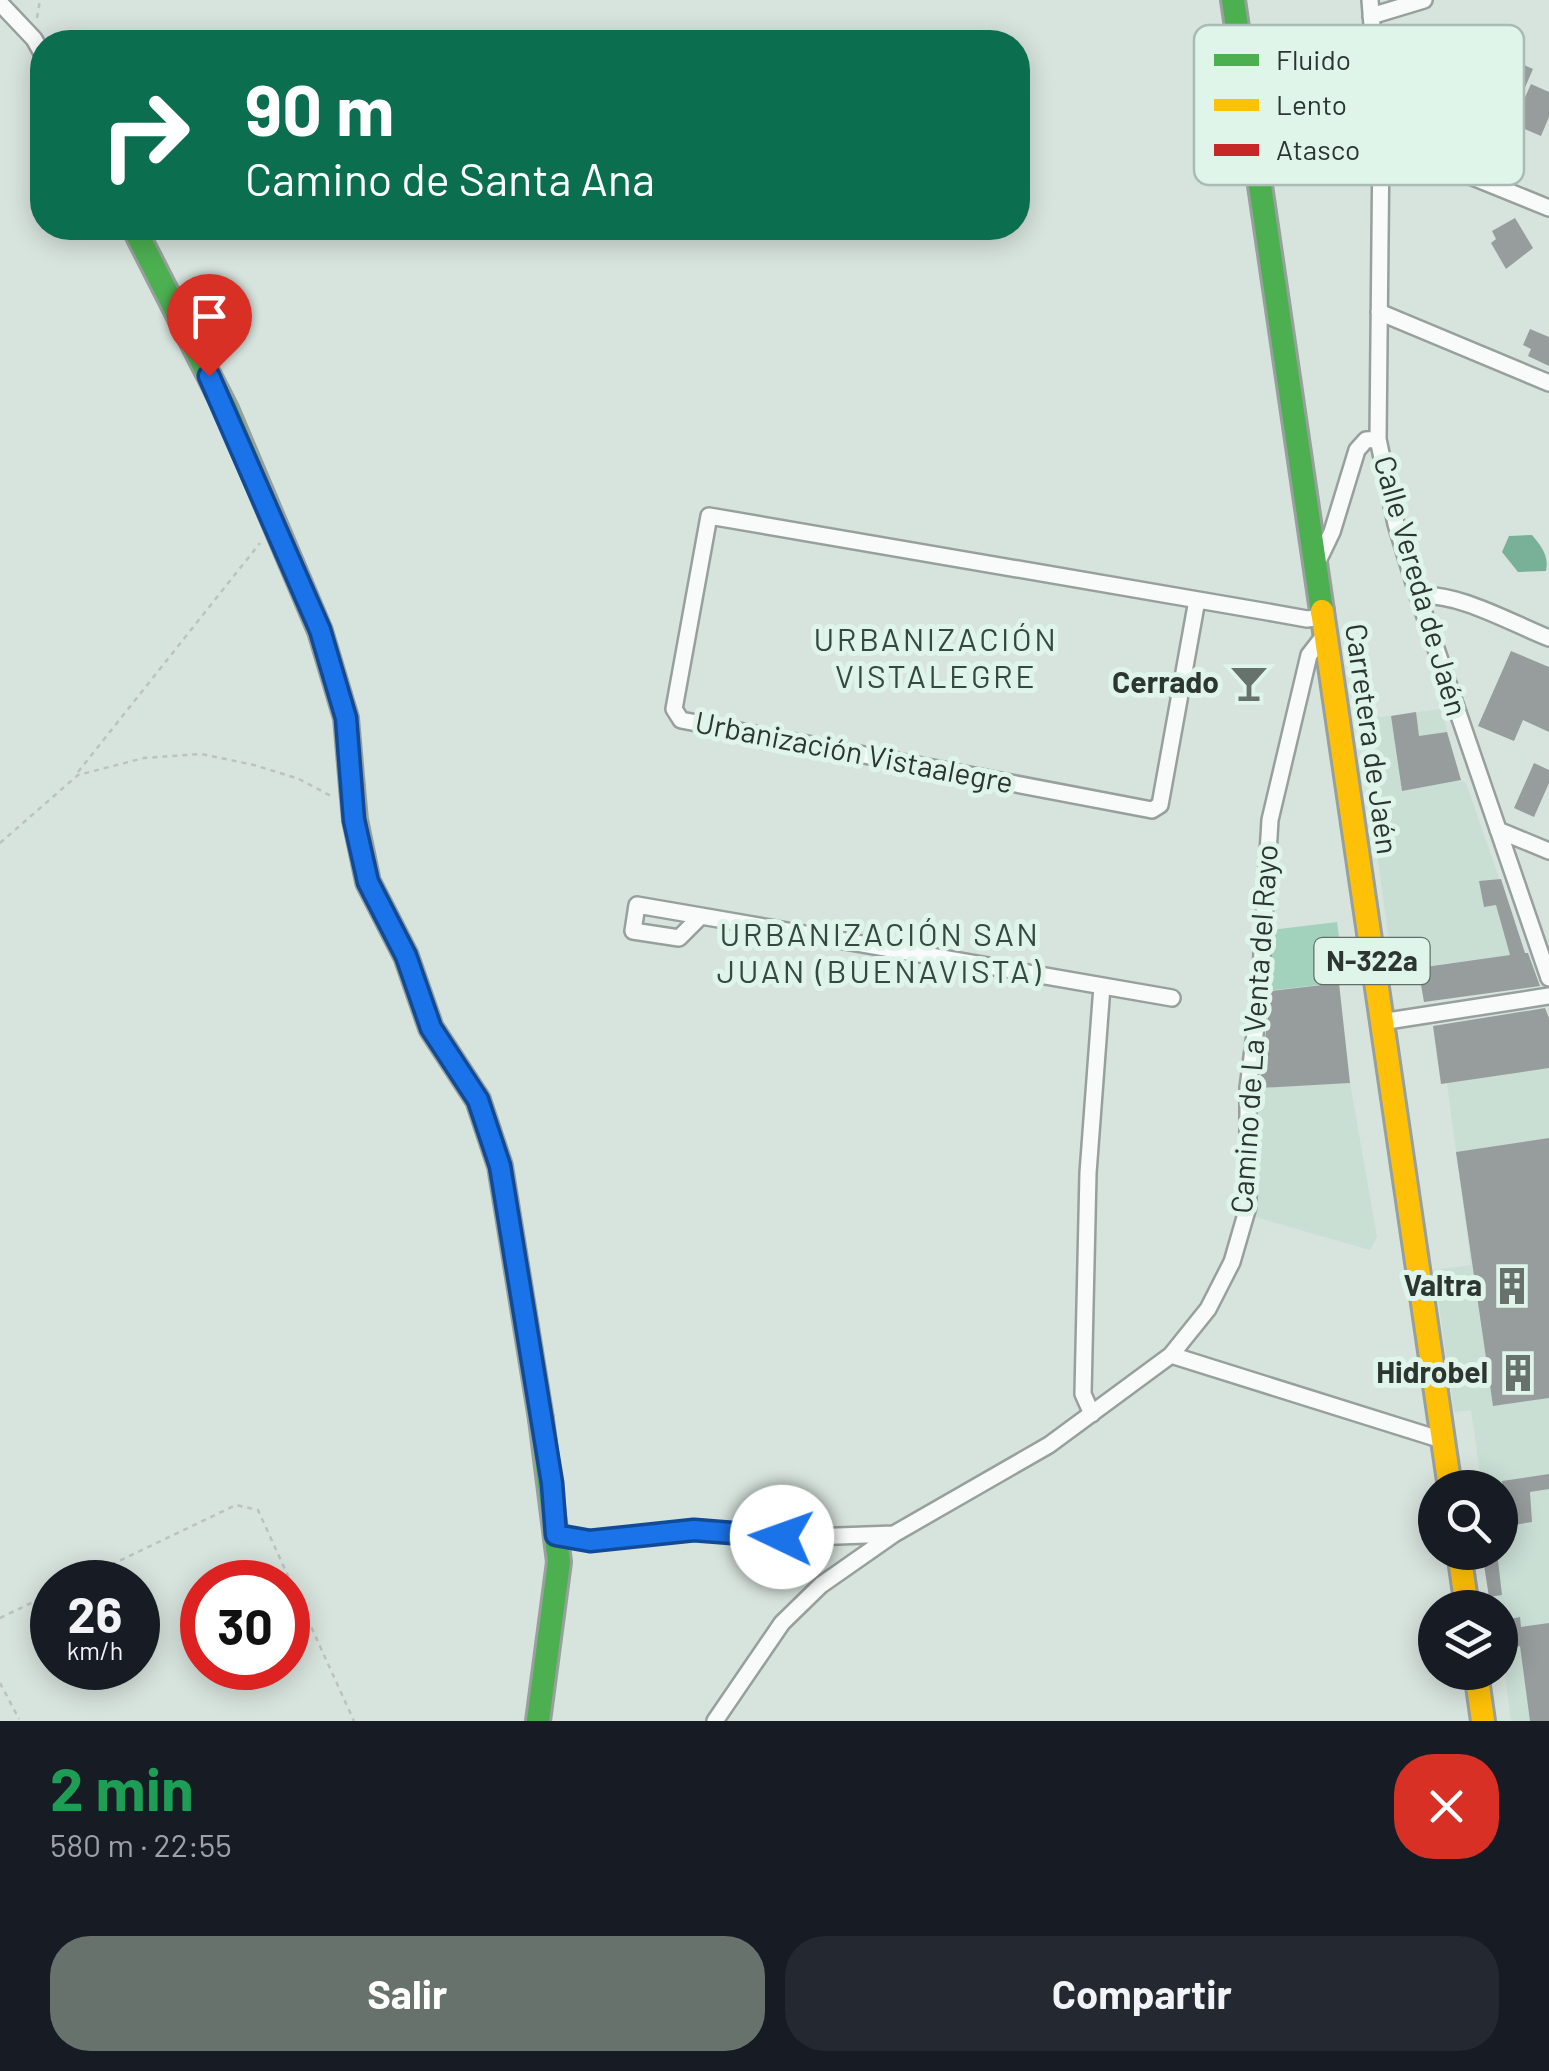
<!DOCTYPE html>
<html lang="es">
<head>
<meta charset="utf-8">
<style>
  body { margin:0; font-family:Barlow,sans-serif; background:#242831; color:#f1f3f6; height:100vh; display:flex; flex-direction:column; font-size:38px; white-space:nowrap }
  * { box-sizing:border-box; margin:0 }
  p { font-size:32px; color:#9ea1a6 }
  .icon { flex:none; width:55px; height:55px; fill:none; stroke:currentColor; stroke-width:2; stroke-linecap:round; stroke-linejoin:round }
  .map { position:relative; height:1721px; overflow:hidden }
  .side { display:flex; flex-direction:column; background:#171b24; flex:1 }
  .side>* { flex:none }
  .guide { position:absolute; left:30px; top:30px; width:1000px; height:210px; border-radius:40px; box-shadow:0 5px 25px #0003; background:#0b6e4f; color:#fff; overflow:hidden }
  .fabs { position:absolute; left:1418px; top:1470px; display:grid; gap:20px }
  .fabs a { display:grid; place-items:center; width:100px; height:100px; border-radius:50%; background:#171b24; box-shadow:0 5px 25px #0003; font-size:50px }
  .speed { position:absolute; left:30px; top:1560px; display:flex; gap:20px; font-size:50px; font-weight:700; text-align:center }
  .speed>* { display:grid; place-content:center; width:130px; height:130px; border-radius:50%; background:#171b24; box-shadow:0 5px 25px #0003; line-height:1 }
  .speed small { font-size:25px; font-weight:400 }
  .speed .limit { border:15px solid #d22; background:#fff; color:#111 }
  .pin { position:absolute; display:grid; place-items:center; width:85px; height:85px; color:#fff; margin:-102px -42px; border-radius:50% 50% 50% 0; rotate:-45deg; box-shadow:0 0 10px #0007 }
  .pin .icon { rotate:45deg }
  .me { position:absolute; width:110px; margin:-55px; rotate:273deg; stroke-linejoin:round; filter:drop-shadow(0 0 8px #0008) }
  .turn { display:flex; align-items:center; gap:35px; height:210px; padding:0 50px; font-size:45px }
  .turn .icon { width:130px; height:130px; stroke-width:2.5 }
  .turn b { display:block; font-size:70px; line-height:85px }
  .round { display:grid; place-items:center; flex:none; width:105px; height:105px; border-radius:40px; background:#242831 }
  .headline { display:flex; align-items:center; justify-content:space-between; height:170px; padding:0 50px }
  h1 { font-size:60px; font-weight:700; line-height:75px; color:#1e9e55 }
  .action { display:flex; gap:20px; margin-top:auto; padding:20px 50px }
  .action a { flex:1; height:115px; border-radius:40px; background:#68726d; color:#fff; font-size:40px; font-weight:700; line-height:115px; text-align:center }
  .action a+a { background:#242831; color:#f1f3f6 }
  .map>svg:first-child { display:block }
  .built { fill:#c9dfd4 }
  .forest { fill:#a2d2bb }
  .water { fill:#78b198 }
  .building { fill:#979c9d }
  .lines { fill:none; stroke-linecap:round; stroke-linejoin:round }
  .street-casing { stroke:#97a09c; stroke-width:20 }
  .fast-casing { stroke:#97a09c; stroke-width:28 }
  .slow-casing { stroke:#97a09c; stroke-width:28 }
  .jam-casing { stroke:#97a09c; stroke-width:28 }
  .path { stroke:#bcc2bf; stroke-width:2.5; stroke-dasharray:5 5; stroke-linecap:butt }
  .street { stroke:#f9fbfa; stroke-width:15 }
  .fast { stroke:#4caf50; stroke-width:22 }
  .slow { stroke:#ffc107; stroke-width:22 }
  .jam { stroke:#c62828; stroke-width:22 }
  .route-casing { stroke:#114b97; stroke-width:25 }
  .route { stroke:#1a73e8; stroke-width:18 }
  .labels { text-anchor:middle; stroke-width:10; stroke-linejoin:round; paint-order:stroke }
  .shield { fill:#dff5ea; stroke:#626f68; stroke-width:2.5 }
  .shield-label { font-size:28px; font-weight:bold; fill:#2c3530 }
  .street-label { font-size:30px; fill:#2c3530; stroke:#dff5ea }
  .poi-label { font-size:30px; font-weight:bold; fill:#2c3530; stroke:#dff5ea; text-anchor:end }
  .neighbourhood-label { font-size:32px; letter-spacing:2.5px; fill:#364940; stroke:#dff5ea }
  .key { fill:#dff5ea; stroke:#a9bbb2; stroke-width:2.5 }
  .key-label { font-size:28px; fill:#2c3530 }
</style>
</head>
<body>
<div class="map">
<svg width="1549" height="1721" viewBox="0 0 1549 1721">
  <rect width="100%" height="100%" fill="#d7e3dd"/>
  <path class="built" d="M 1441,709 L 1461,780 L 1466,783 L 1525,953 L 1393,971 L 1359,720 Z
    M 1549,1068 L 1549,1721 L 1511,1721 L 1500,1637 L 1500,1608 L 1495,1607 L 1493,1597 L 1489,1597 L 1483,1553 L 1500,1552 L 1500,1488 L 1482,1487 L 1471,1410 L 1454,1412 L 1434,1270 L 1471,1265 L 1447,1083 Z
    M 1350,1083 L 1377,1237 L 1370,1250 L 1252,1216 L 1259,1167 L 1257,1088 Z"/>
  <path class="forest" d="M 1337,922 L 1345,982 L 1266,991 L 1271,930 Z"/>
  <path class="water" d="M 1532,535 C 1542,547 1549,556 1546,571 L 1518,572 L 1502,552 L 1509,536 Z"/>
  <path class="building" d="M 1493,51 L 1533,69 L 1523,92 L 1482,74 Z
    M 1531,84 L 1549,92 L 1549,117 L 1541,136 L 1513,124 Z
    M 1515,218 L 1533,248 L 1506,269 L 1491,243 L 1496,239 L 1492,231 Z
    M 1530,329 L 1549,337 L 1549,366 L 1528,356 L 1531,349 L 1523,345 Z
    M 1511,651 L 1549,667 L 1549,732 L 1523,720 L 1514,741 L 1478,726 Z
    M 1416,712 L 1419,736 L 1447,732 L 1461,780 L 1402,791 L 1391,716 Z
    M 1534,763 L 1549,770 L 1549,783 L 1534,817 L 1514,808 Z
    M 1501,879 L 1525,953 L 1528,953 L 1540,986 L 1424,1002 L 1418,968 L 1510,955 L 1496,905 L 1484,907 L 1479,881 Z
    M 1339,983 L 1350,1083 L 1259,1088 L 1271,991 Z
    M 1545,1008 L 1549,1018 L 1549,1068 L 1441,1084 L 1433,1026 Z
    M 1549,1138 L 1549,1398 L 1493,1406 L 1456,1152 Z
    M 1549,1474 L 1549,1489 L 1530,1492 L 1532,1522 L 1508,1526 L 1502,1481 Z
    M 1482,1552 L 1497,1552 L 1502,1595 L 1489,1597 Z
    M 1520,1617 L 1521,1627 L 1549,1623 L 1549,1721 L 1530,1721 L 1520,1646 L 1503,1649 L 1500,1621 Z"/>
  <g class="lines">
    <g class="street-casing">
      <path id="street" d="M 1370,0 L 1381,140 L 1378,439 L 1396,524 L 1418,596 L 1549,978
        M 0,3 L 34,39 L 42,53
        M 1371,16 L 1424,0
        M 1381,140 L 1549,208
        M 1379,312 L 1549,383
        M 1319,559 L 1332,532 L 1357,450 L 1366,440 L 1378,439
        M 1418,596 C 1456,591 1513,624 1549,638
        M 1197,600 L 1160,805 L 1152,810 L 681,720 L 674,709 L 709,516 L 1268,612 L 1307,619 L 1324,617
        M 1498,830 L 1549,851
        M 701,916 L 679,938 L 633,931 L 637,905 L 701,916 L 1172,998
        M 1381,1022 L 1549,996
        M 1171,1355 L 1208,1309 L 1232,1262 L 1248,1207 L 1248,1088 L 1259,1003 L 1270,820 L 1309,655 L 1323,637
        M 1092,1414 L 1083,1394 L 1088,1173 L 1102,986
        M 557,1535 L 590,1541 L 694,1531 L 810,1537 L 894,1534
        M 715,1721 L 782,1623 L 821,1585 L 894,1534 L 1049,1445 L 1171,1355 L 1442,1440"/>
    </g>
    <g class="fast-casing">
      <path id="fast" d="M 1233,0 L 1322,611
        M 134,228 L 226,409 L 320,631 L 346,718 L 352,788
        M 538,1721 L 559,1562 L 541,1419"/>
    </g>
    <g class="slow-casing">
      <path id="slow" d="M 1322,611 L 1450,1488
        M 1459,1552 L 1467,1608
        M 1476,1672 L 1483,1721"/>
    </g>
    <g class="jam-casing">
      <path id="jam" d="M 352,788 L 355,820 L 368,882 L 406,956 L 431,1028 L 478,1100 L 500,1166 L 541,1419"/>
    </g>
    <path class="path" d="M 37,18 L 40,0
      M 78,772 L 260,543
      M 0,843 L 78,775 L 144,758 L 201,754 L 254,765 L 299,779 L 333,797
      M 75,1582 L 236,1505 L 258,1510 L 354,1721
      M 0,1618 L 52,1593
      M 0,1683 L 19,1719"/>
    <use href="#street" class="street"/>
    <use href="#fast" class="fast"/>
    <use href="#slow" class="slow"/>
    <use href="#jam" class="jam"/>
  </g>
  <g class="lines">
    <g class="route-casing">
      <path id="route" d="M 209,376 L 320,630 L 346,718 L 354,820 L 368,882 L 406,956 L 431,1028 L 478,1100 L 500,1166 L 552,1483 L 556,1535 L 590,1541 L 694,1530 L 782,1537"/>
    </g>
    <use href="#route" class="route"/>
  </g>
  <defs>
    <g id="bar-bare" transform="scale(3)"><path d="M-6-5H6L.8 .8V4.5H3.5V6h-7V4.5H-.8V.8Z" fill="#68726d" stroke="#dff5ea" stroke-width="2.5" paint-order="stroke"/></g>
    <g id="building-bare" transform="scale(3)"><path d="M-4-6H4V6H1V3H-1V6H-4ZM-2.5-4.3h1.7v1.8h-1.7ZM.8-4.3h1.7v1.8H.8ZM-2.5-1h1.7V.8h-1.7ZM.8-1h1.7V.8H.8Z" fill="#68726d" stroke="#dff5ea" stroke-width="2.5" paint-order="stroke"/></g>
  </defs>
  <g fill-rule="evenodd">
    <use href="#bar-bare" x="1249" y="683"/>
    <use href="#building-bare" x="1512" y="1286"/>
    <use href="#building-bare" x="1518" y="1373"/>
  </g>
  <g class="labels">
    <rect class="shield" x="1314.5" y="938" width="115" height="46" rx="8"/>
    <g class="shield-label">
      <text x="1372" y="971">N-322a</text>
    </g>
    <g class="street-label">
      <text transform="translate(1420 586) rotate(74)" y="10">Calle Vereda de Jaén</text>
      <text transform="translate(1371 739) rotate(82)" y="10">Carretera de Jaén</text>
      <text transform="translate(854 753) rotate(11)" y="10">Urbanización Vistaalegre</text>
      <text transform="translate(1255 1029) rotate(-86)" y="10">Camino de La Venta del Rayo</text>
    </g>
    <g class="poi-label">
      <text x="1219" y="693">Cerrado</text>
      <text x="1482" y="1296">Valtra</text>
      <text x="1488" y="1383">Hidrobel</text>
    </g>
    <g class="neighbourhood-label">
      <text x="936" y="651">URBANIZACIÓN<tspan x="936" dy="37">VISTALEGRE</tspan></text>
      <text x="880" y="946">URBANIZACIÓN SAN<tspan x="880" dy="37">JUAN (BUENAVISTA)</tspan></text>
    </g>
  </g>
  <rect x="1194" y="25" width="330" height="160" rx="15" class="key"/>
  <rect x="1214" y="54" width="45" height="12" fill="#4caf50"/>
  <rect x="1214" y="99" width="45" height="12" fill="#ffc107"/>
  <rect x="1214" y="144" width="45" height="12" fill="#c62828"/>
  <g class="key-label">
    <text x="1276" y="70">Fluido</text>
    <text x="1276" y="115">Lento</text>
    <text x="1276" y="160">Atasco</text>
  </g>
</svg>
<div class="fabs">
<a><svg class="icon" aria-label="search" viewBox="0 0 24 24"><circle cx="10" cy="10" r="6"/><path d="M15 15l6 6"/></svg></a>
<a><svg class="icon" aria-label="layers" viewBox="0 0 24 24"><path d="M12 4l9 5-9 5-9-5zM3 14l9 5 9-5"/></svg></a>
</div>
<div class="speed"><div>26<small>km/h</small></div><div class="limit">30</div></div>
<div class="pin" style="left:209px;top:376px;background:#d93025"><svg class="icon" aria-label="arrive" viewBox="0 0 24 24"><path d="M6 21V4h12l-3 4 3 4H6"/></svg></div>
<svg class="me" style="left:782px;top:1537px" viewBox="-20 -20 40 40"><circle r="19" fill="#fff"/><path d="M0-13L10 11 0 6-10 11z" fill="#1a73e8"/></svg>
<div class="guide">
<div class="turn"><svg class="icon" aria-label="right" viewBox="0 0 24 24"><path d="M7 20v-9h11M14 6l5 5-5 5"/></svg><div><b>90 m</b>Camino de Santa Ana</div></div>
</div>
</div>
<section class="side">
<div class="headline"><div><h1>2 min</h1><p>580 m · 22:55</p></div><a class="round" style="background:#d93025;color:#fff"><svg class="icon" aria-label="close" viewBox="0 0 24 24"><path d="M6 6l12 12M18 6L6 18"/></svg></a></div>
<div class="action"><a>Salir</a><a>Compartir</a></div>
</section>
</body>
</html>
